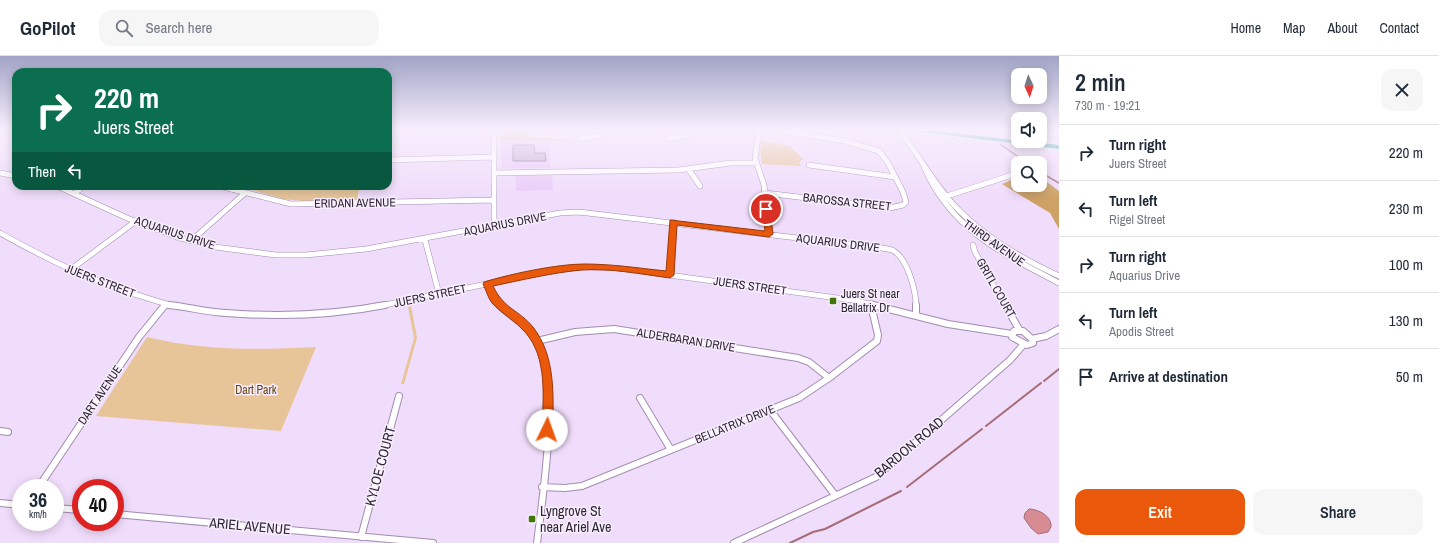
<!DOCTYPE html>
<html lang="en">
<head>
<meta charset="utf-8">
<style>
  body { margin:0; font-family:"Archivo Narrow",sans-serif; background:#f6f6f7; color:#1f2937; height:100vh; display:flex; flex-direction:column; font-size:15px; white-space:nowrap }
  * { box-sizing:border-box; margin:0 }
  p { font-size:13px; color:#747a83 }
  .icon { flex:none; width:22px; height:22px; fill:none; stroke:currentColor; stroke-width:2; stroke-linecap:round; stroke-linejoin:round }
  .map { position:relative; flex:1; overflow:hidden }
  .sheet { display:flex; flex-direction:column; background:#fff; width:380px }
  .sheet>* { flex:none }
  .banner { position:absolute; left:12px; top:12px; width:380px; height:122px; border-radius:12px; box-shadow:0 2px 10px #0003; background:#0b6e4f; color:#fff; overflow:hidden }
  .needle { width:26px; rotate:176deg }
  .controls { position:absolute; left:1011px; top:12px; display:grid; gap:8px }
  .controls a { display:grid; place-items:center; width:36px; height:36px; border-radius:8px; background:#fff; box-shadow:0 2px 10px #0003; font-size:20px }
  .speed { position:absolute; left:12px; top:423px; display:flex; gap:8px; font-size:20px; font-weight:700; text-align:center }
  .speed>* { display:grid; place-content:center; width:52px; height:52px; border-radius:50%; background:#fff; box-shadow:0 2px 10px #0003; line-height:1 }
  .speed small { font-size:10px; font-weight:400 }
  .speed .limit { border:6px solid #d22; background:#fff; color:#111 }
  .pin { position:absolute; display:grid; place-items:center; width:34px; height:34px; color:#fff; margin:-17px; border:2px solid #fff; border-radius:50%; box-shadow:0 1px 4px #0007 }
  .me { position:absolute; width:44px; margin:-22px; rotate:3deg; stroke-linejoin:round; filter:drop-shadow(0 0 3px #0008) }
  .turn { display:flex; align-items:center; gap:14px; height:84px; padding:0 16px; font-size:18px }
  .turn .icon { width:52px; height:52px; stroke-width:2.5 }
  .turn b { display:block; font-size:28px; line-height:34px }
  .then { display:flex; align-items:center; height:38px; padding:0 16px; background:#0003; gap:8px; font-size:15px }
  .round { display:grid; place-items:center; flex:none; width:42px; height:42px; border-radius:12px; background:#f6f6f7 }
  .summary { display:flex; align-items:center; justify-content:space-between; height:68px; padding:0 16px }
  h1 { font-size:24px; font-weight:600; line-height:30px }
  .action { display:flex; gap:8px; margin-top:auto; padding:8px 16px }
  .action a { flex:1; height:46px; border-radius:12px; background:#ea580c; color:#fff; font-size:16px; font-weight:600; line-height:46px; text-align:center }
  .action a+a { background:#f6f6f7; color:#1f2937 }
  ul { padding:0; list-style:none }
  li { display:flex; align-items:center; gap:12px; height:56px; padding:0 16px; border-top:1px solid #e0e1e3 }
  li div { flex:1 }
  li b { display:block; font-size:15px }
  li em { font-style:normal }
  header { display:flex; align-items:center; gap:24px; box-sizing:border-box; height:56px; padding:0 20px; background:#fff; border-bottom:1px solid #e0e1e3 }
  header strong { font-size:19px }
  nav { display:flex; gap:22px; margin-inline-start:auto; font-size:14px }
  .search { width:280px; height:36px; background:#f6f6f7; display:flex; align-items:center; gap:10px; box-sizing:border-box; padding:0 14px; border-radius:12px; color:#747a83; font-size:15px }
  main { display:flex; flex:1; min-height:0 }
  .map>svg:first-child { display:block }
  .built { fill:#e9ccf9 }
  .green { fill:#e7c599 }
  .forest { fill:#cea266 }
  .water { fill:#d78b92; stroke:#a56d76 }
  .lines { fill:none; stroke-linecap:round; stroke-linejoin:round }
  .stream-far1 { stroke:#a56d76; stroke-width:1.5 }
  .stream { stroke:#a56d76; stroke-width:2 }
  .building { fill:#c7afd4; stroke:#887294 }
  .minor-far1-casing { stroke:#a38cb0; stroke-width:6 }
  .minor-casing { stroke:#a38cb0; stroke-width:8 }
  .highway-casing { stroke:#fff; stroke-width:2 }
  .minor-far1 { stroke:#fff; stroke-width:5 }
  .minor { stroke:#fff; stroke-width:6 }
  .highway { fill:#25a2a0; fill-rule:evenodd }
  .route { fill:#ea580c; stroke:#983908 }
  .poi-dot { fill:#417704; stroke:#f8eefd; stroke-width:1.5 }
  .labels { text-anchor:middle; stroke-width:3; stroke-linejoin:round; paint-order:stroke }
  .street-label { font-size:12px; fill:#2f2634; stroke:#f8eefd }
  .poi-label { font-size:12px; fill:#2f2634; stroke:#f8eefd; text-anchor:start }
  .park-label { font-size:12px; fill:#624315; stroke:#f8eefd }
  .near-street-label { font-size:14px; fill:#2f2634; stroke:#f8eefd }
  .near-poi-label { font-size:14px; fill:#2f2634; stroke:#f8eefd; text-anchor:start }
</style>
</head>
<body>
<header>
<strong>GoPilot</strong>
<div class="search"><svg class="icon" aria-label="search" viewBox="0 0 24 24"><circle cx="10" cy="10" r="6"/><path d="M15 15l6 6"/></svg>Search here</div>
<nav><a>Home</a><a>Map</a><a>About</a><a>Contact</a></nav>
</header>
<main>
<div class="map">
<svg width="1059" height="487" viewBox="0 0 1059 487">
  <rect width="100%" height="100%" fill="#f0dcfb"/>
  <path class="built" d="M 388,74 L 487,74 L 487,83 L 388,85 Z
    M 528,83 L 548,85 L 551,112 L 502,112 L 500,84 Z
    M 552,119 L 553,134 L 516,135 L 515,120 Z"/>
  <path class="green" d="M 500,74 L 536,74 L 530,81 L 572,84 L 572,85 L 500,84 Z
    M 762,85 L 790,90 L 803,103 L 799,107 L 801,110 L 762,108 L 760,94 Z
    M 239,130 L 360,130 L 357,143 L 303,145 L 283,143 Z
    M 411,250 L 417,282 L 404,328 L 401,328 L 414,282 L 408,251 Z
    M 147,281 C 204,295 257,294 316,291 L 281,375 L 96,360 Z"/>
  <path class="forest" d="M 1018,121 L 1018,129 L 1040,129 L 1040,121 L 1059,135 L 1059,173 L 1050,157 L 1002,128 Z"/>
  <path class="water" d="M 1029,453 C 1038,453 1052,460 1051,471 L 1048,476 L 1038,478 L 1031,472 L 1024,462 L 1025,457 Z"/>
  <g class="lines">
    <path class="stream-far1" d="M 1000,88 L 1027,107
      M 1040,116 L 1059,127"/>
    <path class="stream" d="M 1044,325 L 1059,313
      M 986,370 L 1041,327
      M 907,431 L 982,373
      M 790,487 L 813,476 L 825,473 L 901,435"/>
  </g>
  <path class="building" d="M 513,89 L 534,89 L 535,97 L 545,97 L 546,105 L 513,105 Z"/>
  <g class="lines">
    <g class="minor-far1-casing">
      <path id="minor-far1" d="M 0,74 L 16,75
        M 494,74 L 494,162 L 496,170
        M 759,74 L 755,102 L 764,129 L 769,178
        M 899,74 C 918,98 933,126 953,148 C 982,180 1020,202 1059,220
        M 1016,74 L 1018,74
        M 1040,77 L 1059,79
        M 580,83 L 598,80 L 612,74
        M 669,83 L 688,79 L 694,74
        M 388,104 L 494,101
        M 809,109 L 895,121
        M 924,111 C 951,173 1001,197 1059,227
        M 689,114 L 700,130
        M 0,117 L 16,120
        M 494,117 L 678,114 L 731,107 L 756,107
        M 57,130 L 127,162 L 177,181 L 215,191 L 276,199 L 306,199 L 366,193 L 560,157 L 579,156 L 882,192 C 886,193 891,193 894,195 C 908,204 916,235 916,250
        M 219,130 L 291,148 L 494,144
        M 75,137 L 84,130
        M 765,137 L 890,152 L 903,149 L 906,146 L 903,136 L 888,107 L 879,95 L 845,85 L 775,74
        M 947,140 L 1018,117
        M 0,177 C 45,202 85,222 134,238 C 148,242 161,247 175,250
        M 192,184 L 245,137
        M 425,184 L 439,238
        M 973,189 L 975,196 L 1005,250
        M 70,214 L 136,165
        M 670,219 L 673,166
        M 488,228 L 494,242 L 500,250
        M 871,247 L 872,250
        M 164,250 L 165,248
        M 380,250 L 549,215 L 582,211 L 617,212 L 852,244 L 878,250"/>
    </g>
    <g class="minor-casing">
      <path id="minor" d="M 169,249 C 188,251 207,256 226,257 C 278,261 334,259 385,249
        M 499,249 C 511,261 528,269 537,284 C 561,327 543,437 537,487
        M 873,249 L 948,268 L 1012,278
        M 916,249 L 916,259
        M 1005,249 L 1020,275
        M 1014,275 L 1023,275 L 1032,283 L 1033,287 L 1027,289 L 1012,281 Z
        M 1032,283 L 1046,280 L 1059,273
        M 537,285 L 575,276 L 614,273 L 798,302 L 809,306 L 829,322
        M 640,342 L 671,394
        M 770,354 L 835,439
        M 0,375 L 8,376
        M 542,431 L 565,432 L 582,430 L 799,342 L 829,322 L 877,285 L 878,279 L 871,249
        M 38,432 L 139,281 L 165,249
        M 0,447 L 21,449
        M 55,452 L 81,454
        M 115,458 L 433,487
        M 361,481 L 399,340
        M 734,487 L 876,421 L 1010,304 L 1023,289"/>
    </g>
    <g class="highway-casing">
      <path id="highway" d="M 917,74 L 931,74 L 1059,89 L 1059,93 L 920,76 Z"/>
    </g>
    <use href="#minor-far1" class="minor-far1"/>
    <use href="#minor" class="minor"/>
    <use href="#highway" class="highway"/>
  </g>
  <linearGradient id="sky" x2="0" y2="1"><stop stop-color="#a1a4c6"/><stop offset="0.52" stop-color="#f8effd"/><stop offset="1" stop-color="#f8effd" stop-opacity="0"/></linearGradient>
  <rect width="1059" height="142" fill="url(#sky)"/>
  <path class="route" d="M 766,151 L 770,153 L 773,178 L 769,181 L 677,169 L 674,219 L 670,222 C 641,218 610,212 581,214 C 551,217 522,224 493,230 C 504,253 519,254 533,271 C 556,301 553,338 553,374 L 551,378 L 547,379 L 543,378 L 542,374 C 543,342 548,302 525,276 C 516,265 502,258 492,247 C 488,242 486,234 483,228 L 484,226 C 510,218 557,208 584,208 C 611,208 638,212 666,215 L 670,164 L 765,175 L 763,153 Z"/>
  <g class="poi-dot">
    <rect x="829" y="241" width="8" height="8" rx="2"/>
    <rect x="528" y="459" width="8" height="8" rx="2"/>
  </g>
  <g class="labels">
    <g class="street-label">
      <text transform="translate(847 146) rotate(6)" y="4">BAROSSA STREET</text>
      <text transform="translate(355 147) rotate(-1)" y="4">ERIDANI AVENUE</text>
      <text transform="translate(505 168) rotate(-11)" y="4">AQUARIUS DRIVE</text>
      <text transform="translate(175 177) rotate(18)" y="4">AQUARIUS DRIVE</text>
      <text transform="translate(838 187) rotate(7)" y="4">AQUARIUS DRIVE</text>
      <text transform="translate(994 187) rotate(35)" y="4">THIRD AVENUE</text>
      <text transform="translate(100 225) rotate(21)" y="4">JUERS STREET</text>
      <text transform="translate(750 230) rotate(8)" y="4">JUERS STREET</text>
      <text transform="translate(996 232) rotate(60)" y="4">GRITL COURT</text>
      <text transform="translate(430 240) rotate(-12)" y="4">JUERS STREET</text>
      <text transform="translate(686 284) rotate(9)" y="4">ALDERBARAN DRIVE</text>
      <text transform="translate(100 339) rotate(-56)" y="4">DART AVENUE</text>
      <text transform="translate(735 368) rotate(-22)" y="4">BELLATRIX DRIVE</text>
    </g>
    <g class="poi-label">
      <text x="841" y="242">Juers St near<tspan x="841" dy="14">Bellatrix Dr</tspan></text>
    </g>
    <g class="park-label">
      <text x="256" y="338">Dart Park</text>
    </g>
    <g class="near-street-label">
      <text transform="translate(909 391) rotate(-40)" y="5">BARDON ROAD</text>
      <text transform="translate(380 410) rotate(-75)" y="5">KYLOE COURT</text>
      <text transform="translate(250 470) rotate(5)" y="5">ARIEL AVENUE</text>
    </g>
    <g class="near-poi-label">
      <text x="540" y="460">Lyngrove St<tspan x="540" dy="16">near Ariel Ave</tspan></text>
    </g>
  </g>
</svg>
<div class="controls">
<a><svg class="needle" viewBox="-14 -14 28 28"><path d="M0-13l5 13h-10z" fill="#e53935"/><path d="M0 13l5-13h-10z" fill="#747a83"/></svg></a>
<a><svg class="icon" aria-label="sound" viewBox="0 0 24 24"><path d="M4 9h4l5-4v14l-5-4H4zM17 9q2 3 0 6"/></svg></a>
<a><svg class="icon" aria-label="search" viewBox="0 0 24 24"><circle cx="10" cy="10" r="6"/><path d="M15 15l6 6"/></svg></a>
</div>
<div class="speed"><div>36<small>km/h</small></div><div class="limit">40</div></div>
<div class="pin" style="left:766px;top:153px;background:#d93025"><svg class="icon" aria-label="arrive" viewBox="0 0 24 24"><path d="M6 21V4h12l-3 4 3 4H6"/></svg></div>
<svg class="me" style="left:547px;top:374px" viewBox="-20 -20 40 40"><circle r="19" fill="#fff"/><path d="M0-13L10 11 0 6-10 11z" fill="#ea580c"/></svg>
<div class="banner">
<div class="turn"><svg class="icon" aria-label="right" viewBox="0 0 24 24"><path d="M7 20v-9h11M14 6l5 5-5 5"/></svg><div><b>220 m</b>Juers Street</div></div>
<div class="then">Then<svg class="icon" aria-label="left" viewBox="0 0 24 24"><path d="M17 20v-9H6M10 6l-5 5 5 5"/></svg></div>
</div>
</div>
<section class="sheet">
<div class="summary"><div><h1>2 min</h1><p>730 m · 19:21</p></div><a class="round"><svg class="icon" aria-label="close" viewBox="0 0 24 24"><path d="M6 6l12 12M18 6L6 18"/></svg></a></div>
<ul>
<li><svg class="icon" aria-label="right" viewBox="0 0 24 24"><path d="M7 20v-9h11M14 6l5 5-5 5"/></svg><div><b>Turn right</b><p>Juers Street</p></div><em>220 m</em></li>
<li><svg class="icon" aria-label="left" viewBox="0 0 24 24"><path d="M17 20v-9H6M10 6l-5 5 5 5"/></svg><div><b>Turn left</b><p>Rigel Street</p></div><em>230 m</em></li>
<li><svg class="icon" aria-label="right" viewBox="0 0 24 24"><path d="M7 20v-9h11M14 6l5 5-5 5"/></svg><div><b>Turn right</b><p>Aquarius Drive</p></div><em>100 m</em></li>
<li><svg class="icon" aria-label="left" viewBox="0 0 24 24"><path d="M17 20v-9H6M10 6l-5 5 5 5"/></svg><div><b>Turn left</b><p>Apodis Street</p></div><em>130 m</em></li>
<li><svg class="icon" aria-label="arrive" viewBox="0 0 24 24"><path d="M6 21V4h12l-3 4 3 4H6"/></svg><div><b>Arrive at destination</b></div><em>50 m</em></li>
</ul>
<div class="action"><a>Exit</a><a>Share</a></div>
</section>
</main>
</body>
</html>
